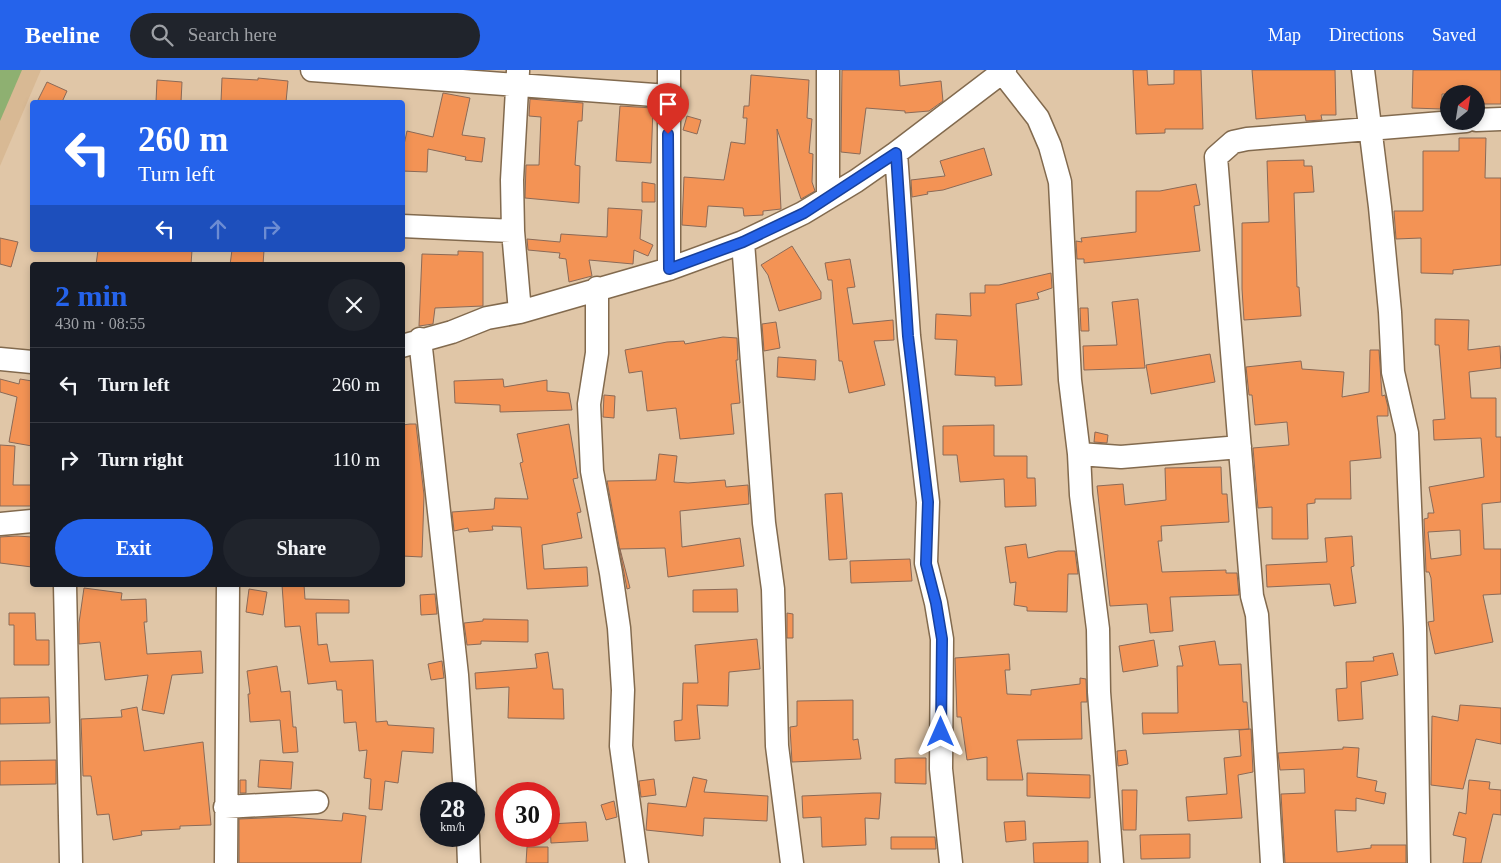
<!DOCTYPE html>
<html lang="en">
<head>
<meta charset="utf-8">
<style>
  body { margin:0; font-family:Georgia,serif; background:#20242c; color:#f1f3f6; height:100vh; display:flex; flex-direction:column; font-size:19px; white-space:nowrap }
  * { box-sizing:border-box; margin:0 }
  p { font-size:16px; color:#9ea1a6 }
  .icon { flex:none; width:28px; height:28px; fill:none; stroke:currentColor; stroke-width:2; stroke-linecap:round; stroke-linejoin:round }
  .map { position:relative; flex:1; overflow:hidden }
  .details { position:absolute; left:30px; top:192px; width:375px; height:325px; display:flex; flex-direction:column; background:#171b24; border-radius:5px; box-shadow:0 2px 8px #0003 }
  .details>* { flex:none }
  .guide { position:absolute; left:30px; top:30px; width:375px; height:152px; border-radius:5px; box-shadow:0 2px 8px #0003; background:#2563eb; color:#fff; overflow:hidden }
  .needle { width:32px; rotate:30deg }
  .controls { position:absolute; left:1440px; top:15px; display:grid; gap:10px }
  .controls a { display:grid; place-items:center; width:45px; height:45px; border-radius:50%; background:#171b24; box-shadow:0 2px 8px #0003; font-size:25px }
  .speed { position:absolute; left:420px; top:712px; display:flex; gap:10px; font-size:25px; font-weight:700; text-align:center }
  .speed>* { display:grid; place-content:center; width:65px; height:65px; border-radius:50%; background:#171b24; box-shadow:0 2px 8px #0003; line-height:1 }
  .speed small { font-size:12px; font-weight:400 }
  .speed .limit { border:8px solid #d22; background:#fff; color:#111 }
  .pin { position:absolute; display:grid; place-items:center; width:42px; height:42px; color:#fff; margin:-51px -21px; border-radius:50% 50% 50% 0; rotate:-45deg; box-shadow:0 0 5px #0007 }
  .pin .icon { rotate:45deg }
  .me { position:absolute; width:55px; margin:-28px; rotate:0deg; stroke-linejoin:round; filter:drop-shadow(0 0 4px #0008) }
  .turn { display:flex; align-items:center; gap:18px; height:105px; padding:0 25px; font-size:22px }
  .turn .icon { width:65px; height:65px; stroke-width:2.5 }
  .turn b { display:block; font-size:35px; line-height:42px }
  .lanes { display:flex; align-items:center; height:48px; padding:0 25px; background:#0003; justify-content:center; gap:25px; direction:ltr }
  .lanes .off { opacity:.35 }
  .round { display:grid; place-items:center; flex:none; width:52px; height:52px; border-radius:26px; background:#20242c }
  .summary { display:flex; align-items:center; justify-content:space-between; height:85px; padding:0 25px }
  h1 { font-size:30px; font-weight:800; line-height:38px; color:#2563eb }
  .action { display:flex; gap:10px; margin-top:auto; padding:10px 25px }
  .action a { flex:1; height:58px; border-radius:30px; background:#2563eb; color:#fff; font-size:20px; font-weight:800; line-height:58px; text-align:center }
  .action a+a { background:#20242c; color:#f1f3f6 }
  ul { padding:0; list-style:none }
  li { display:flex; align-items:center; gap:15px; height:75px; padding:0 25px; border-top:1px solid #363941 }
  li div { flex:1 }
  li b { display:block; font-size:19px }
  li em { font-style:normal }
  header { display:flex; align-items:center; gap:30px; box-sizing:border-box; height:70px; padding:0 25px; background:#2563eb; color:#fff }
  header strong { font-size:24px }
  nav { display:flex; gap:28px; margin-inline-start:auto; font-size:18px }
  .search { width:350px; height:45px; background:#20242c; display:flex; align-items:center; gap:12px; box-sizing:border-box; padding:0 18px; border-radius:28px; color:#9ea1a6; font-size:19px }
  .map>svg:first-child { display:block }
  .built { fill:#d8b994 }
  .green { fill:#8eb071 }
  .building { fill:#f39355; stroke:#8b6a57; fill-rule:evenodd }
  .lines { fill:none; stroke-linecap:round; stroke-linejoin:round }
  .minor-casing { stroke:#826a4e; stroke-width:25 }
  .minor { stroke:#fff; stroke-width:22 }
  .route-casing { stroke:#184099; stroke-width:12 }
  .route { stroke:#2563eb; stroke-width:9 }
</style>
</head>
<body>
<header>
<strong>Beeline</strong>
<div class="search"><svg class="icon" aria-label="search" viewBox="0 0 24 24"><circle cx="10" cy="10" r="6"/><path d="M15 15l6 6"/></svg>Search here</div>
<nav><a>Map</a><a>Directions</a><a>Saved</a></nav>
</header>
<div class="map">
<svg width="1501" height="793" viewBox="0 0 1501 793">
  <rect width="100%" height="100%" fill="#e0c6a7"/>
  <path class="built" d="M 0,0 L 41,0 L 0,96 Z"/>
  <path class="green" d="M 0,0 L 22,0 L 0,51 Z"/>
  <path class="building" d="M 842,0 L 899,0 L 900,16 L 941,11 L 943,31 L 929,41 L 905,43 L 905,41 L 866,38 L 860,84 L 841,82 Z
    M 1133,0 L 1147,0 L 1148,15 L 1174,14 L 1174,0 L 1201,0 L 1203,59 L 1165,59 L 1165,63 L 1136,64 Z
    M 1252,0 L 1335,0 L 1336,45 L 1321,45 L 1322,50 L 1306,51 L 1305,45 L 1256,49 Z
    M 1413,0 L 1501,0 L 1501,34 L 1481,34 L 1481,28 L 1476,28 L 1476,24 L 1442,24 L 1442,39 L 1412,38 Z
    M 751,5 L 809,10 L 807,48 L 812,49 L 809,83 L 813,84 L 812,112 L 815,121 L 801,129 L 777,59 L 781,139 L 763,141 L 763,145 L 744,146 L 743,138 L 708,136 L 706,157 L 682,155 L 684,107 L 724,110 L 731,72 L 745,74 L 747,48 L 743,48 L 744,36 L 749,36 Z
    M 222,8 L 258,10 L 258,8 L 288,11 L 286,32 L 221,32 Z
    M 157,10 L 182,12 L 181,32 L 156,32 Z
    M 47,12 L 67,21 L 62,32 L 37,32 Z
    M 443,23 L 470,28 L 462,65 L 485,68 L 482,92 L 465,90 L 466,87 L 428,79 L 427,102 L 402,101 L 402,84 L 407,61 L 433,67 Z
    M 530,29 L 583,33 L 582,51 L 578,51 L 575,95 L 580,96 L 579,133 L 525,128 L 526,95 L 539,95 L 541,47 L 529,46 Z
    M 620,36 L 653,38 L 651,93 L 616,91 Z
    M 687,46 L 701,50 L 697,64 L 683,60 Z
    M 1459,68 L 1486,68 L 1485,108 L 1501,108 L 1501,195 L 1453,200 L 1453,204 L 1421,203 L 1421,168 L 1396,169 L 1394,141 L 1423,141 L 1423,81 L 1459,81 Z
    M 984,78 L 992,105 L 943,120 L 927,122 L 928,124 L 912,127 L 911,110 L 945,106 L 940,91 Z
    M 1304,90 L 1304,96 L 1312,96 L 1314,122 L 1294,123 L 1297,217 L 1299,217 L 1301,246 L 1244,250 L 1242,219 L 1242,153 L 1269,152 L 1267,91 Z
    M 642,112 L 655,114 L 655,132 L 642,132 Z
    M 1196,114 L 1200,135 L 1194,136 L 1200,181 L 1084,193 L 1084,189 L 1077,189 L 1076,171 L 1082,172 L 1081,168 L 1136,162 L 1136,121 L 1160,121 Z
    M 608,138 L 642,140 L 640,169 L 653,175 L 648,186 L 634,180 L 633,194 L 589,190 L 592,206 L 569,212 L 566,189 L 559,188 L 560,183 L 528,180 L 527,169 L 560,172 L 561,164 L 607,167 Z
    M 0,168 L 18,172 L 11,197 L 0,194 Z
    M 792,176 L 821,222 L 821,229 L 779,241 L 768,205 L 761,195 Z
    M 98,180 L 192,180 L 191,195 L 96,195 Z
    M 232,180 L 264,180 L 263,195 L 230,195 Z
    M 458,181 L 483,182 L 483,236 L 435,238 L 433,254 L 419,256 L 422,184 L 458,185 Z
    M 850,189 L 855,217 L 847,218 L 853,254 L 893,250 L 894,270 L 874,271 L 885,315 L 849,323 L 842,291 L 839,291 L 832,210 L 828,210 L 825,193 Z
    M 1051,203 L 1052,218 L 1037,223 L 1039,229 L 1016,234 L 1022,315 L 995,316 L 995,307 L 955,305 L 957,270 L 935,269 L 936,244 L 971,246 L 970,223 L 985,223 L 985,215 L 999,215 Z
    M 1138,229 L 1145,298 L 1084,300 L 1083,276 L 1117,275 L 1112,232 Z
    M 1080,238 L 1088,238 L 1089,261 L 1081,261 Z
    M 1435,249 L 1469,250 L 1468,280 L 1500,276 L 1501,298 L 1469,302 L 1471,328 L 1496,328 L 1496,367 L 1501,367 L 1501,432 L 1482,434 L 1484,479 L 1501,479 L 1501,524 L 1483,525 L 1493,572 L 1435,584 L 1428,552 L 1434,551 L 1431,508 L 1429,502 L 1426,502 L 1424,449 L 1428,448 L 1428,443 L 1434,443 L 1429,417 L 1484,407 L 1481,368 L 1434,370 L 1433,350 L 1445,349 L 1439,275 L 1435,275 ZM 1460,460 L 1461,485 L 1431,489 L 1428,462 Z
    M 776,252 L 780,278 L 764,281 L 762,254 Z
    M 723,267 L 737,268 L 738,290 L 736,290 L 740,333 L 731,334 L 734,364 L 680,369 L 676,338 L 647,341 L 642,301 L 629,303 L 625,280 L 667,272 L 684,271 L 685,274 Z
    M 1370,280 L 1379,280 L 1382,326 L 1385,325 L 1388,337 L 1388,346 L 1377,346 L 1381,388 L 1350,391 L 1351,429 L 1315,429 L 1315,433 L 1307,434 L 1308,469 L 1272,469 L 1272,437 L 1258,438 L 1253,378 L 1289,375 L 1287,352 L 1255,355 L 1252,325 L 1249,325 L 1246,297 L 1301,291 L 1302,299 L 1344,302 L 1342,327 L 1369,322 Z
    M 1210,284 L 1215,312 L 1151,324 L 1146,295 Z
    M 778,287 L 816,290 L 815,310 L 777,307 Z
    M 0,309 L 19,314 L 20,309 L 32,311 L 32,376 L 9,372 L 17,327 L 0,322 Z
    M 503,309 L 504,317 L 547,310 L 547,321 L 569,323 L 572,340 L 500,342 L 500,335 L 455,333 L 454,311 Z
    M 604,325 L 615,326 L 614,348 L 603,347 Z
    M 410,354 L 416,354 L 424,425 L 422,487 L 402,486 L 402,427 L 404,427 L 402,355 Z
    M 569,354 L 578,408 L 573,409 L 581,442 L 577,443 L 582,468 L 542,475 L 544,499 L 587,497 L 588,516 L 527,519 L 521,457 L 492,456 L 493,460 L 469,462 L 468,458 L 454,461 L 452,442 L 494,439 L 495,428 L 528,429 L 520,393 L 523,392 L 517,364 Z
    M 994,355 L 994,386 L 1027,386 L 1027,408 L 1035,408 L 1036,436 L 1005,437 L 1004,409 L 960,412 L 957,385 L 943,385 L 943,356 Z
    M 1095,362 L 1108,365 L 1107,373 L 1094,372 Z
    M 0,375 L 15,376 L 13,415 L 32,415 L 32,436 L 0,436 Z
    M 659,384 L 677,386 L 674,412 L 688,413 L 725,410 L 726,417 L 748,415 L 749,434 L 680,441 L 682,477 L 740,468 L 744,496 L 668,507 L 665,478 L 620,479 L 630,518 L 627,519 L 607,411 L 656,410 Z
    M 1221,397 L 1222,424 L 1227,424 L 1229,452 L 1161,456 L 1162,471 L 1158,471 L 1162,502 L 1226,500 L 1226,503 L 1237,503 L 1239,525 L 1170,527 L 1173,561 L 1150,563 L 1147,534 L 1110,536 L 1097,416 L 1123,414 L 1125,435 L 1166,430 L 1165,398 Z
    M 842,423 L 847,489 L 829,490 L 825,424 Z
    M 17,466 L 32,467 L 32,497 L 0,493 L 0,467 Z
    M 1352,466 L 1354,496 L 1351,497 L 1356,533 L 1334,536 L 1330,514 L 1267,517 L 1266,495 L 1327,492 L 1325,468 Z
    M 1026,474 L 1028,488 L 1058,481 L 1075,481 L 1078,504 L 1068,504 L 1067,542 L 1027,541 L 1027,537 L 1014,535 L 1016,512 L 1010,513 L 1005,477 Z
    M 910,489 L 912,511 L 851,513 L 850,491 Z
    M 282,515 L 304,515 L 305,529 L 349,530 L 349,543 L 316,543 L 318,575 L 327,574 L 330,592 L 373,590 L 376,652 L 387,651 L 388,655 L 434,658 L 433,683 L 402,681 L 398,713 L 385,711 L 382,740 L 369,739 L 371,709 L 364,708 L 367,680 L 359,681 L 356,652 L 344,653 L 342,620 L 337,620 L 336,611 L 308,614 L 300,556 L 285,557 Z
    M 84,518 L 122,523 L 121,530 L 146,529 L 147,552 L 144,552 L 147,584 L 201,581 L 203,603 L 172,605 L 164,644 L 142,640 L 148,605 L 105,610 L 100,572 L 79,574 L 79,553 Z
    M 249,519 L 267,522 L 263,545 L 246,542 Z
    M 737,519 L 738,542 L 693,542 L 693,520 Z
    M 435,524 L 437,544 L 421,545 L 420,525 Z
    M 9,543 L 35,543 L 36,570 L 49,570 L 49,595 L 14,595 L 14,555 L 9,555 Z
    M 787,543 L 793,544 L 793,568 L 787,568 Z
    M 483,549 L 528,550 L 528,572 L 481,571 L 481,574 L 467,575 L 464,553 L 483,551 Z
    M 757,569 L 760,599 L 729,602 L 728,636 L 697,635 L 700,669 L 675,671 L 674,651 L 682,650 L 683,613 L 698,613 L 695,575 Z
    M 1154,570 L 1158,596 L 1123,602 L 1119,576 Z
    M 1215,571 L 1219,595 L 1241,594 L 1243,632 L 1247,632 L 1249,659 L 1143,664 L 1142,643 L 1178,643 L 1177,596 L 1183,596 L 1179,576 Z
    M 548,582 L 553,619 L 563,619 L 564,649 L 508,648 L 509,617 L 476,619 L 475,603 L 537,598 L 535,584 Z
    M 1393,583 L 1398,605 L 1361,612 L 1363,649 L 1338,651 L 1336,619 L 1347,618 L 1346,592 L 1374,591 L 1373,587 Z
    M 1009,584 L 1010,600 L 1005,600 L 1007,624 L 1031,625 L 1031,620 L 1080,614 L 1080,608 L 1086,609 L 1087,632 L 1081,632 L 1082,669 L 1017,670 L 1023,710 L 987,710 L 987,687 L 967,690 L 961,647 L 957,647 L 955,588 Z
    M 442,591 L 444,608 L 431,610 L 428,594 Z
    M 277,596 L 281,622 L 290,621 L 293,657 L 296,657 L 298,682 L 283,683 L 280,650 L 250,652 L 248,624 L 250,624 L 247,601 Z
    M 49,627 L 50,653 L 0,654 L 0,628 Z
    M 853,630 L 853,670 L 858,669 L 861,689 L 792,692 L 790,657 L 797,656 L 797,631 Z
    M 1460,635 L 1501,638 L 1501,674 L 1476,669 L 1463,719 L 1431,715 L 1432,646 L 1458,651 Z
    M 137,637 L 144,681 L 203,672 L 211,755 L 180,756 L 180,759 L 141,761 L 142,765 L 113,770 L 109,744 L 97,745 L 91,706 L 83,706 L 81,649 L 122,647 L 121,640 Z
    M 1251,659 L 1253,702 L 1238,705 L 1242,748 L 1188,751 L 1186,727 L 1227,724 L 1224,688 L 1241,686 L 1239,660 Z
    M 1343,677 L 1359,678 L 1357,707 L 1377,711 L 1375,721 L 1386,723 L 1384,734 L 1356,728 L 1356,741 L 1335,740 L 1337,782 L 1371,778 L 1371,775 L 1406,775 L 1406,793 L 1285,793 L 1281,724 L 1305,723 L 1304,699 L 1280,700 L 1278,683 L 1343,679 Z
    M 1126,680 L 1128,694 L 1118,696 L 1117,681 Z
    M 908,688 L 926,688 L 926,714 L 895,713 L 895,689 Z
    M 56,690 L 56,714 L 0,715 L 0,691 Z
    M 260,690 L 293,692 L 291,719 L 258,717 Z
    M 1027,703 L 1090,705 L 1090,728 L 1027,726 Z
    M 693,707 L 707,710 L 704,722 L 768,726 L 767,751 L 704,748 L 703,766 L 646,760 L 648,733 L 686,737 Z
    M 654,709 L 656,725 L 641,727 L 639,711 Z
    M 240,710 L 246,710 L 246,723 L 240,723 Z
    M 1469,710 L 1490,712 L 1489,719 L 1501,720 L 1501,745 L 1493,744 L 1481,793 L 1463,793 L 1466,768 L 1453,765 L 1459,742 L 1466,744 Z
    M 1122,720 L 1137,720 L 1136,760 L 1123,760 Z
    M 873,723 L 881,723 L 879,749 L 865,748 L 866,775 L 822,777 L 821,747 L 803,748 L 802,726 Z
    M 614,731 L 617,747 L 606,750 L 601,735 Z
    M 343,743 L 366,746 L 361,793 L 239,793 L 239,749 L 288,747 L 342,751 Z
    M 1025,751 L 1026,770 L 1006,772 L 1004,752 Z
    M 586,752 L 588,771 L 551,773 L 550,754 Z
    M 1190,764 L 1190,788 L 1141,789 L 1140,765 Z
    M 891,767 L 935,767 L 936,779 L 891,779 Z
    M 1088,771 L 1088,793 L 1034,793 L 1033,773 Z
    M 527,777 L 548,777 L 548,793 L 526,793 Z"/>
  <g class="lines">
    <g class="minor-casing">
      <path id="minor" d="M 312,0 L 668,26
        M 1363,0 L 1380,137 L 1390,242 L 1393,302 L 1407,363 L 1415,558 L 1419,793
        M 518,1 L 512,110 L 513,161 L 520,242
        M 1002,2 L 1038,48 L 1050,76 L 1060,112 L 1070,310 L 1079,384 L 1081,425 L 1098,559 L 1099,622 L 1112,793
        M 1476,50 L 1501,49
        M 896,83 L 909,266 L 928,432 L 926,493 L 936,533 L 942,569 L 941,699 L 951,793
        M 828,128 L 828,0
        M 402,156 L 513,161
        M 743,172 L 764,453 L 773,519 L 777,676 L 792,793
        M 669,199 L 669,0
        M 597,218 L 597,283 L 589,334 L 592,401 L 611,503 L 619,558 L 623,620 L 621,676 L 637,793
        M 420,269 L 457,605 L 465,724
        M 402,276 L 452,262 L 487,248 L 520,242 L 669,199 L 743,172 L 803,143 L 856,111 L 896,83 L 1005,0
        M 0,289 L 32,292
        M 1079,384 L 1121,387 L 1240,377
        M 0,454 L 32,451
        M 65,515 L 71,793
        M 225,737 L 317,732
        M 468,766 L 469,793
        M 226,793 L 228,515
        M 1272,793 L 1257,545 L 1252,526 L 1216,87 L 1233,72 L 1247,69 L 1466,51"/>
    </g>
    <use href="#minor" class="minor"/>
  </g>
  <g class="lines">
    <g class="route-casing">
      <path id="route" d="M 668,64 L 669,199 L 743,172 L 804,143 L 896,83 L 908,266 L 928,432 L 926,494 L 936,533 L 942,569 L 941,662"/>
    </g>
    <use href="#route" class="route"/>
  </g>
</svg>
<div class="controls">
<a><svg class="needle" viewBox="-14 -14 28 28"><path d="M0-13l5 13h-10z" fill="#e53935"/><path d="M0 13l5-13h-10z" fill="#9ea1a6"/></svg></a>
</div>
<div class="speed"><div>28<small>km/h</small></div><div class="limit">30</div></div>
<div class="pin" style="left:668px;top:64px;background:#d93025"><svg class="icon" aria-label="arrive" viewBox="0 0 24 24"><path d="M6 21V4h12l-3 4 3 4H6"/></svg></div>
<svg class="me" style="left:941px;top:662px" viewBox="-20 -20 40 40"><path d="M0-17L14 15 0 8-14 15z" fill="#2563eb" stroke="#fff" stroke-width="4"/></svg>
<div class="guide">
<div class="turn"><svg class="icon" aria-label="left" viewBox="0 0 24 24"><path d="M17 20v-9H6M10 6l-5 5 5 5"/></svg><div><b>260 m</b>Turn left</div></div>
<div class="lanes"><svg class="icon" aria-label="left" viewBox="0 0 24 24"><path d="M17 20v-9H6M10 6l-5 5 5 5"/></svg><svg class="icon off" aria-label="ahead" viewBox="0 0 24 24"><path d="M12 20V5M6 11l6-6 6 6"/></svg><svg class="icon off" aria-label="right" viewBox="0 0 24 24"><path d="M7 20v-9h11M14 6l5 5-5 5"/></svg></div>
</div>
<section class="details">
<div class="summary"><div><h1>2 min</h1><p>430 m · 08:55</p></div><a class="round"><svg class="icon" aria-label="close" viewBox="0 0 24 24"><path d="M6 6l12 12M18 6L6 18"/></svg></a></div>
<ul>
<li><svg class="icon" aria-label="left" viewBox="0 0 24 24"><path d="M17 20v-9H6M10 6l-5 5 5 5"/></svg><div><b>Turn left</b></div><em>260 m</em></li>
<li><svg class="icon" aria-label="right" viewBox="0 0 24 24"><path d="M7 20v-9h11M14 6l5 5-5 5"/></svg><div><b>Turn right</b></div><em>110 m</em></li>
</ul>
<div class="action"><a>Exit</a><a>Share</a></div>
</section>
</div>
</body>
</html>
